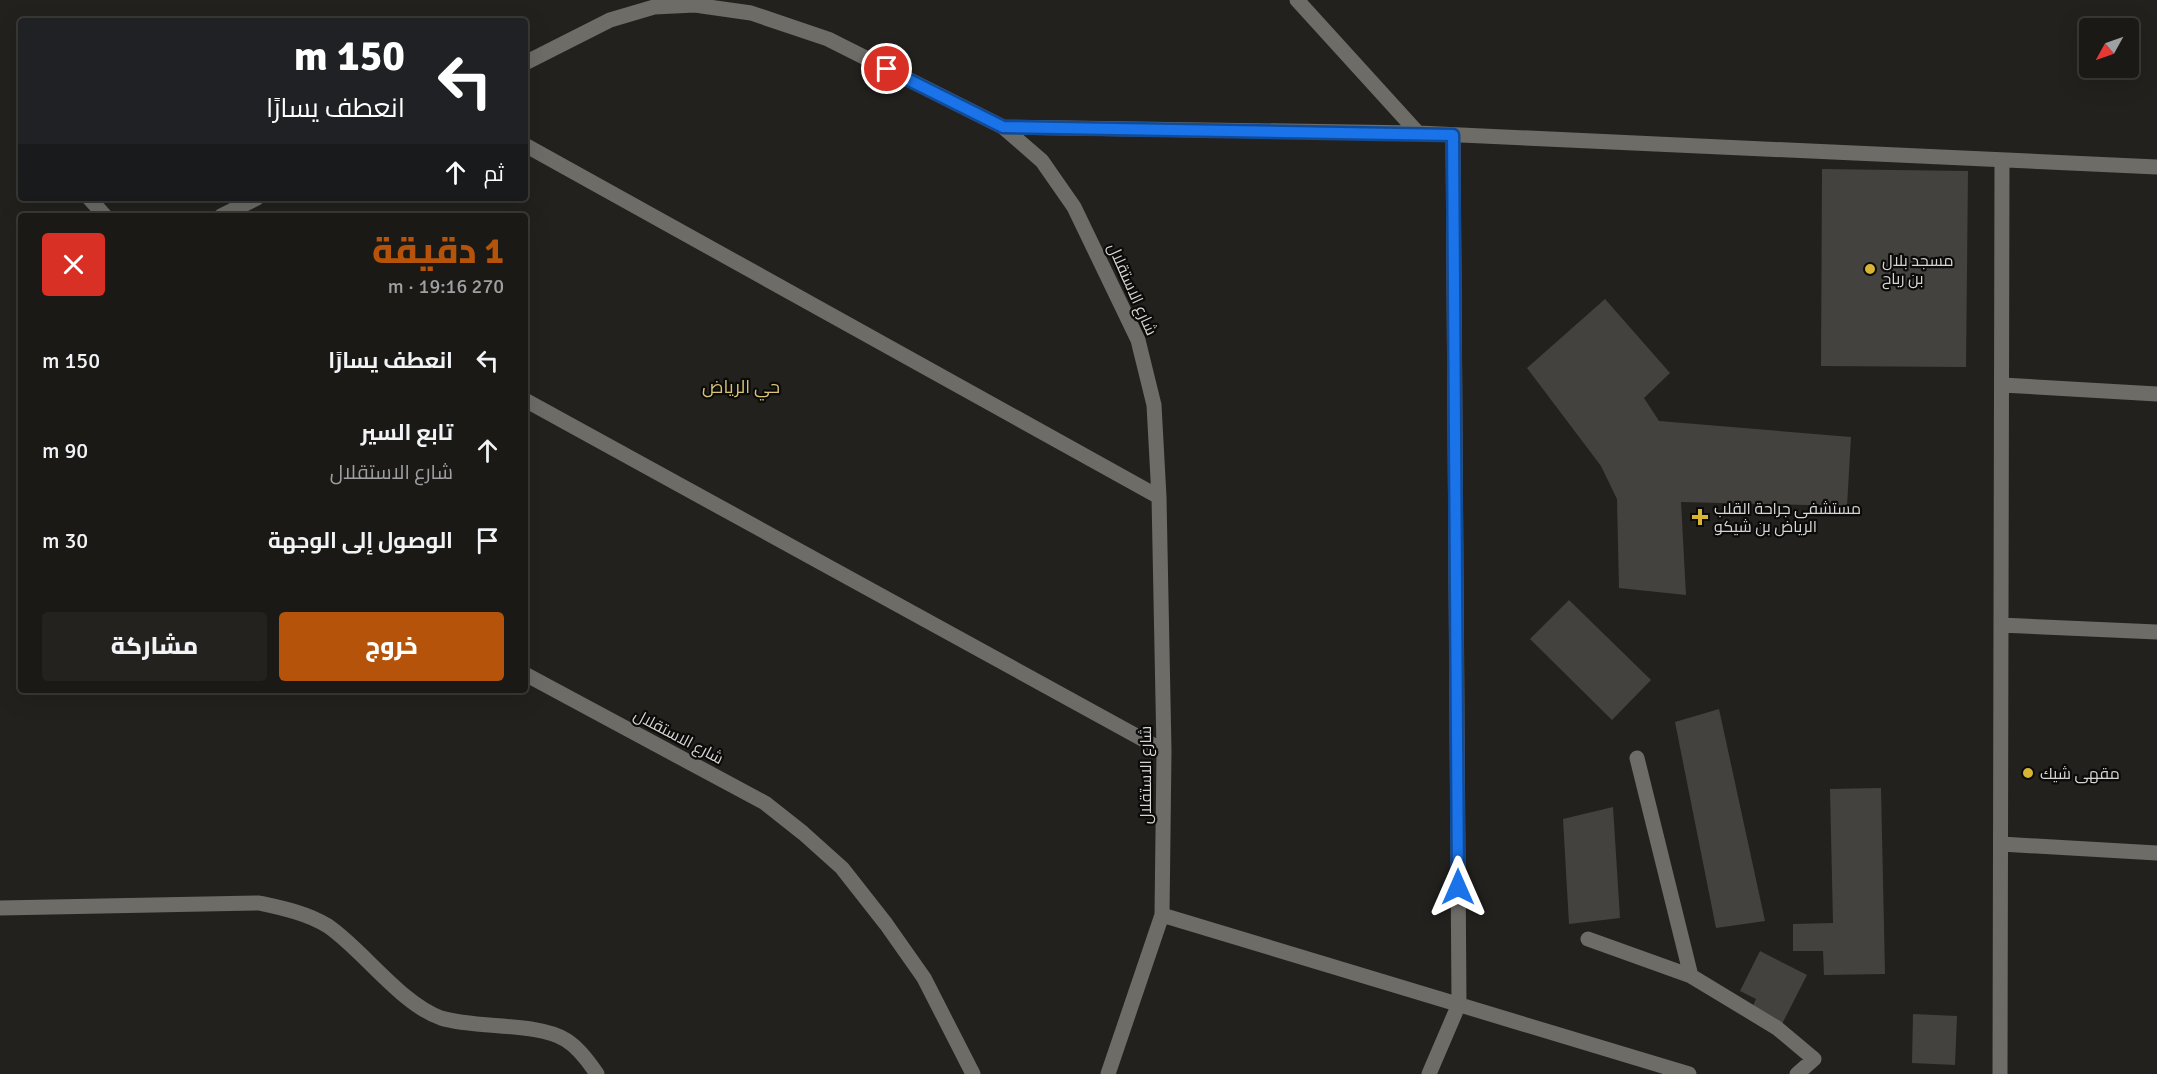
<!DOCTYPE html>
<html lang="ar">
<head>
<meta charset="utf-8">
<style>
  body { margin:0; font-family:Signika,Cairo,sans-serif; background:#23221f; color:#f1f3f6; direction:rtl; height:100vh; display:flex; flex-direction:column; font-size:22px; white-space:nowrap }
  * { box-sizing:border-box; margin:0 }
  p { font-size:20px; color:#9fa0a1 }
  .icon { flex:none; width:33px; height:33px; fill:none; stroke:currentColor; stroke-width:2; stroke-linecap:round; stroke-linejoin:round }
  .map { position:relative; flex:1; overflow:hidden; direction:ltr }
  .drawer { position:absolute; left:18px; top:213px; width:510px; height:480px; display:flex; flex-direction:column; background:#1a1916; border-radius:6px; box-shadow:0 6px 24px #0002,0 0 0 2px #383835; direction:rtl }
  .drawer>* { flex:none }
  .top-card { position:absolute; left:18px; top:18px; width:510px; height:183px; border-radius:6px; box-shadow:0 6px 24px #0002,0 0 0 2px #383835; direction:rtl; background:#202124; color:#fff; overflow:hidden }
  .needle { width:39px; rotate:230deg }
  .tools { position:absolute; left:2079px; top:18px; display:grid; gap:12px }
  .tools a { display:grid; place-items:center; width:60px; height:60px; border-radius:6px; background:#1a1916; box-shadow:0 6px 24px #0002,0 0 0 2px #383835; font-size:30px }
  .pin { position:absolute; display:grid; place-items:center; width:51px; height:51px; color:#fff; margin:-26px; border:3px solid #fff; border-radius:50%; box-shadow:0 2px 6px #0007 }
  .me { position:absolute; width:66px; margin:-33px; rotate:0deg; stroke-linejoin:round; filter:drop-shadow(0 0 4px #0008) }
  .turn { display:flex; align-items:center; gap:21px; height:126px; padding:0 24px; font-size:27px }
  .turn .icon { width:78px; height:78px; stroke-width:2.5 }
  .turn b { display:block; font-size:42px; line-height:51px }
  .then { display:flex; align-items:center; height:57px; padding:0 24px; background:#0003; gap:12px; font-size:22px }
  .round { display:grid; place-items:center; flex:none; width:63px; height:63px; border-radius:6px; background:#23221f }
  .headline { display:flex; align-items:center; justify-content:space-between; height:102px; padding:0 24px }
  h1 { font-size:36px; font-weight:800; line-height:45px; color:#b45309 }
  .primary-button { display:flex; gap:12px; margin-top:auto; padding:12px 24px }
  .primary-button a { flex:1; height:69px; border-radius:6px; background:#b45309; color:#fff; font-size:24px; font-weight:800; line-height:69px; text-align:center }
  .primary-button a+a { background:#23221f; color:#f1f3f6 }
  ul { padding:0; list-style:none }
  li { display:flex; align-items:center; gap:18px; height:90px; padding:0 24px }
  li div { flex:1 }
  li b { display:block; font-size:22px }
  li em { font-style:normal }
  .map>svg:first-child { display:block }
  .building { fill:#44423e }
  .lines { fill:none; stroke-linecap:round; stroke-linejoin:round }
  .minor { stroke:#6d6c67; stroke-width:15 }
  .route-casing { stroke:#114b97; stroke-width:15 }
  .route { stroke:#1a73e8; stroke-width:10 }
  .poi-dot { fill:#d7b434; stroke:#0b0b09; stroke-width:2 }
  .labels { text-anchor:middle; stroke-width:4.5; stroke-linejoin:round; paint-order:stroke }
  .poi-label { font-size:16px; fill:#d7d6d4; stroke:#0b0b09; text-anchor:start }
  .street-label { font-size:16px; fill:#d7d6d4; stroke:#0b0b09 }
  .neighbourhood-label { font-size:18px; fill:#dac276; stroke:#0b0b09 }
</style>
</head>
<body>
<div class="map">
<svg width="2157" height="1074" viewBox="0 0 2157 1074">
  <rect width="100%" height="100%" fill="#23211e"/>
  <path class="building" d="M 1822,169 L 1968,171 L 1966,367 L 1821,366 Z
    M 1605,299 L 1670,373 L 1644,398 L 1659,421 L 1851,437 L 1847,506 L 1681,502 L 1686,595 L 1619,588 L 1617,499 L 1601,466 L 1527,368 Z
    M 1569,600 L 1651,680 L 1612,720 L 1530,639 Z
    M 1719,709 L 1765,921 L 1716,928 L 1675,722 Z
    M 1881,788 L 1885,974 L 1824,975 L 1823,951 L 1793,951 L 1793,924 L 1833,923 L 1830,789 Z
    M 1613,807 L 1620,918 L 1569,924 L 1563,819 Z
    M 1760,951 L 1807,975 L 1782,1024 L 1752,1008 L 1756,999 L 1740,991 Z
    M 1913,1014 L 1957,1016 L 1955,1065 L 1912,1063 Z"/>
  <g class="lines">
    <path class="minor" d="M 1297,0 L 1418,133
      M 525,63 L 610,20 L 654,7 L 695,5 L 751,13 L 828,39 L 1003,127 L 1042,161 L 1074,207 L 1138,340 L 1154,405 L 1159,497 L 1164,751 L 1162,915 L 1108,1074
      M 1003,127 L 1418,133 L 2157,167
      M 525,145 L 1159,497
      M 89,198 L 105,216
      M 221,216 L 257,198
      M 2002,385 L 2157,394
      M 525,400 L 1164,751
      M 2001,625 L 2157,632
      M 525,674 L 765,803 L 803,833 L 842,868 L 886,924 L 924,978 L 973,1074
      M 1637,758 L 1691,976 L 1777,1028 L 1814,1059 L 1797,1074
      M 2001,844 L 2157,853
      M 0,908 L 259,903 C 282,908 307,913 328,926 C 363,950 401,1004 441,1018 C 476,1029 538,1022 566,1040 C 579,1048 589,1062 597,1074
      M 1162,915 L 1689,1074
      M 1588,939 L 1691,976
      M 1429,1074 L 1459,1004 L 1453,135
      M 2000,1074 L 2002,160"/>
  </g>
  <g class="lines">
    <g class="route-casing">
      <path id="route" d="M 887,69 L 1003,127 L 1453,135 L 1458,887"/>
    </g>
    <use href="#route" class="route"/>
  </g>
  <g class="poi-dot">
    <circle cx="1870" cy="269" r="6"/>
    <path d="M1697 508h6v6h6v6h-6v6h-6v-6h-6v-6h6z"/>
    <circle cx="2028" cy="773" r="6"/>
  </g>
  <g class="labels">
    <g class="poi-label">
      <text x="1882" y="266">مسجد بلال<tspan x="1882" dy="18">بن رباح</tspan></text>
      <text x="1714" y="514">مستشفى جراحة القلب<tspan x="1714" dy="18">الرياض بن شيكو</tspan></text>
      <text x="2040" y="779">مقهى شيك</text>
    </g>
    <g class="street-label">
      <text transform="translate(1133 289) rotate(66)" y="6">شارع الاستقلال</text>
      <text transform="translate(679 736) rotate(28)" y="6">شارع الاستقلال</text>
      <text transform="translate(1145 775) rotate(-90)" y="6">شارع الاستقلال</text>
    </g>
    <g class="neighbourhood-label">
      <text x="741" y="393">حي الرياض</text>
    </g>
  </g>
</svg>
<div class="tools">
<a><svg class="needle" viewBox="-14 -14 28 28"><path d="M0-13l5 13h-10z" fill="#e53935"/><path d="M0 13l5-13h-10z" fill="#9fa0a1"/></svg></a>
</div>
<div class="pin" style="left:887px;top:69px;background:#d93025"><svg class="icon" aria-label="arrive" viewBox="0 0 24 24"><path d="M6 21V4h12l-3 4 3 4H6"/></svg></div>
<svg class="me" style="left:1458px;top:887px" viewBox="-20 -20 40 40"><path d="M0-17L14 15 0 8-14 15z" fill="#1a73e8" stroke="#fff" stroke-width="4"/></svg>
<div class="top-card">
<div class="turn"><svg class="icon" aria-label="left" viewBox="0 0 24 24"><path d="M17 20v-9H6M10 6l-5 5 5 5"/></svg><div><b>150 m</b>انعطف يسارًا</div></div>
<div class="then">ثم<svg class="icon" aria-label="ahead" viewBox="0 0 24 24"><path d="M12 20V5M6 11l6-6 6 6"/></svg></div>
</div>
<section class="drawer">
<div class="headline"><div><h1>1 دقيقة</h1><p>270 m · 19:16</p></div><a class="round" style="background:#d93025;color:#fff"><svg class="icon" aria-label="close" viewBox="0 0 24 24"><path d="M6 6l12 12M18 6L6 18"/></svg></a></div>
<ul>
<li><svg class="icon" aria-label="left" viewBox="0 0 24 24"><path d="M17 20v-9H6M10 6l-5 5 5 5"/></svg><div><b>انعطف يسارًا</b></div><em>150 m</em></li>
<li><svg class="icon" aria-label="ahead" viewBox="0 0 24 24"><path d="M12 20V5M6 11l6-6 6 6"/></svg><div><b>تابع السير</b><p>شارع الاستقلال</p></div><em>90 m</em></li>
<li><svg class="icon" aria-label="arrive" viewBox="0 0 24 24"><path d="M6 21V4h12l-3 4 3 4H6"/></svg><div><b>الوصول إلى الوجهة</b></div><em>30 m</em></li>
</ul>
<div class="primary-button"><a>خروج</a><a>مشاركة</a></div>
</section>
</div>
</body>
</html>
